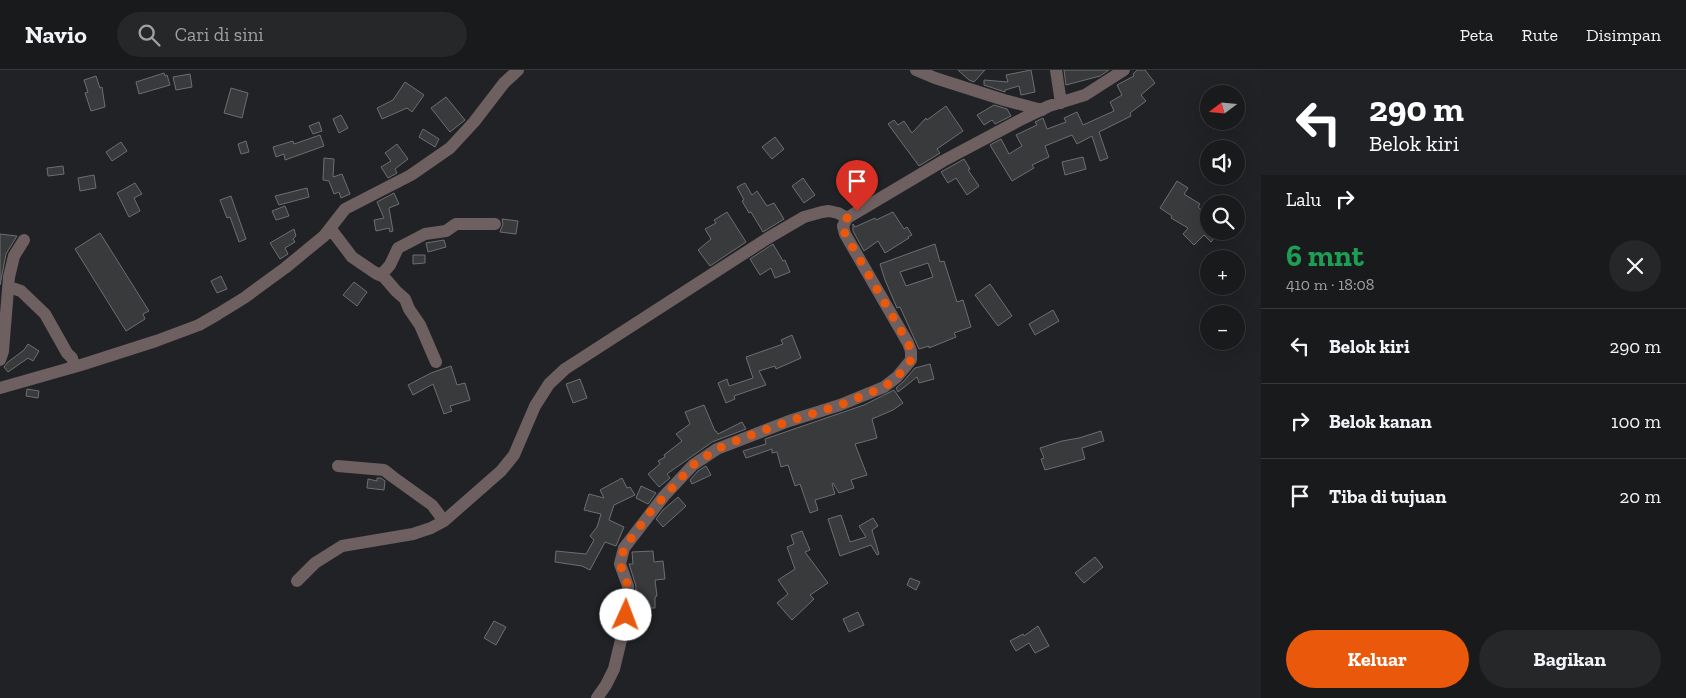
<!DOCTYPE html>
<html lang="id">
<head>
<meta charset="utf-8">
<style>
  body { margin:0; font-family:"Zilla Slab",serif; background:#262729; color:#f1f3f6; height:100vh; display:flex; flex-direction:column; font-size:19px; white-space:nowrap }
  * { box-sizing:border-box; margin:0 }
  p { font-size:16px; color:#9fa1a3 }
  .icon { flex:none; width:28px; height:28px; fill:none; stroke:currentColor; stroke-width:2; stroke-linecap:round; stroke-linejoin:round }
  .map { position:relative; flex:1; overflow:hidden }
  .panel { display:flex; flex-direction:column; background:#191a1c; width:425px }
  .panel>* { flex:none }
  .guide { background:#202124; color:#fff; overflow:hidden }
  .needle { width:32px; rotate:254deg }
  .controls { position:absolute; left:1200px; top:15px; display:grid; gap:10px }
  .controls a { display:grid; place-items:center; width:45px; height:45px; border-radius:50%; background:#191a1c; box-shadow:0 5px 20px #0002,0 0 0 1px #37383b; font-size:25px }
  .pin { position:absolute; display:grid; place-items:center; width:42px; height:42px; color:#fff; margin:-51px -21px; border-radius:50% 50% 50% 0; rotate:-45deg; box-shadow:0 0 5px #0007 }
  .pin .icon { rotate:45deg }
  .me { position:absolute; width:55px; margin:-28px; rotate:2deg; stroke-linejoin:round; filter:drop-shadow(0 0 4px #0008) }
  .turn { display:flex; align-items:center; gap:18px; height:105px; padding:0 25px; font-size:22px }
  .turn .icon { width:65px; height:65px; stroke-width:2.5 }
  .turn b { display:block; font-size:35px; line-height:42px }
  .then { display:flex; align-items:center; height:48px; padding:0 25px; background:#0003; gap:10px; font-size:19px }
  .round { display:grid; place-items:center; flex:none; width:52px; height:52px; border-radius:26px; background:#262729 }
  .headline { display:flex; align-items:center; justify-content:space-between; height:85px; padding:0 25px }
  h1 { font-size:30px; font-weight:700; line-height:38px; color:#1e9e55 }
  .button { display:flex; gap:10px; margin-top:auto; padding:10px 25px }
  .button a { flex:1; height:58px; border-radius:30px; background:#ea580c; color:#fff; font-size:20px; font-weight:700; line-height:58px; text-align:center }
  .button a+a { background:#262729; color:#f1f3f6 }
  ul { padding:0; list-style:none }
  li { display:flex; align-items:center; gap:15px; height:75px; padding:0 25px; border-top:1px solid #37383b }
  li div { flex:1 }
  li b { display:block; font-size:19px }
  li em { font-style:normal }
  header { display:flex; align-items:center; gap:30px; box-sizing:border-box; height:70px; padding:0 25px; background:#191a1c; border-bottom:1px solid #37383b }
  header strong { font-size:24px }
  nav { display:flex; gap:28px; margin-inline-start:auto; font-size:18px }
  .search { width:350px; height:45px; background:#262729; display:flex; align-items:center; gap:12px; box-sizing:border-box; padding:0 18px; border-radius:28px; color:#9fa1a3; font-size:19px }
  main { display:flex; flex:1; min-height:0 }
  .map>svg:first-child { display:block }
  .building { fill:#383a3c; stroke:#6c6e71; fill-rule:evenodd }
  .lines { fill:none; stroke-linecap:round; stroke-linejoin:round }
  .minor { stroke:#6e6060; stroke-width:12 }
  .route { stroke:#ea580c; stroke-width:9; stroke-dasharray:0 16.2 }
</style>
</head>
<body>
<header>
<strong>Navio</strong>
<div class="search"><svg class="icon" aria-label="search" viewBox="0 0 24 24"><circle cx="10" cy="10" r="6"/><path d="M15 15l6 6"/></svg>Cari di sini</div>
<nav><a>Peta</a><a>Rute</a><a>Disimpan</a></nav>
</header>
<main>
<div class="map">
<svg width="1261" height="628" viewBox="0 0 1261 628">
  <rect width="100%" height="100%" fill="#212225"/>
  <path class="building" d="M 958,0 L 985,0 L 974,12 L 969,10 Z
    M 1031,0 L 1035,22 L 1021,25 L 1019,16 L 1005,20 L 1005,22 L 984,15 L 984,10 L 1008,12 L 1006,5 Z
    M 1064,0 L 1109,0 L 1100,6 L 1066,15 Z
    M 1137,0 L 1145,0 L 1155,13 L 1141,25 L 1146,31 L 1130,43 L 1131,46 L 1099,62 L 1108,88 L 1100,91 L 1092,66 L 1077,74 L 1072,65 L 1045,76 L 1049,87 L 1032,95 L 1034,98 L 1012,111 L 990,75 L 1001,69 L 1009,84 L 1022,76 L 1016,65 L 1037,55 L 1035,52 L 1043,48 L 1047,59 L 1066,52 L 1064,48 L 1077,42 L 1083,55 L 1114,41 L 1110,32 L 1122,25 L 1117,15 L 1134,6 L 1133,4 Z
    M 164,3 L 165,6 L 167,5 L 170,15 L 139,24 L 136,12 Z
    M 190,4 L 192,17 L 176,20 L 173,7 Z
    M 96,6 L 100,18 L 102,17 L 105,37 L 91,41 L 85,23 L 88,22 L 84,10 Z
    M 405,12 L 424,25 L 412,42 L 407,38 L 382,49 L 377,38 L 393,30 Z
    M 231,18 L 248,23 L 242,48 L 224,43 Z
    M 446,27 L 465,50 L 450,62 L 431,38 Z
    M 994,35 L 1007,39 L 1011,46 L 995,54 L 992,50 L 984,55 L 977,45 Z
    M 946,36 L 963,61 L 937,79 L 940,83 L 919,96 L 888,54 L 894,50 L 898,55 L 904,51 L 912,63 L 926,48 L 927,50 Z
    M 341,45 L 348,58 L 339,63 L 333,49 Z
    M 319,52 L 322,61 L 313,64 L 309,56 Z
    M 423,59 L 439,69 L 435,77 L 419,67 Z
    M 320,65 L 324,76 L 285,90 L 284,84 L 276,87 L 273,77 L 293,71 L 294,74 Z
    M 775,67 L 784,79 L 772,89 L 762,77 Z
    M 246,71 L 249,82 L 241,84 L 238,74 Z
    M 121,72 L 127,81 L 112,91 L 106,82 Z
    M 397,74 L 408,89 L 395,99 L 397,103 L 388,108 L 381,97 L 391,91 L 385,83 Z
    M 1083,87 L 1086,99 L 1065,105 L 1062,92 Z
    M 324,88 L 334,89 L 333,107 L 342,104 L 350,124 L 341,128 L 339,122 L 334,124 L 329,111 L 323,110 Z
    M 964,89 L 970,99 L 968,100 L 979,116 L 967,125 L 956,108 L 948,113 L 941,102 Z
    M 63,96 L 64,104 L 48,106 L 47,98 Z
    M 94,105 L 96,118 L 80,121 L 78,108 Z
    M 803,108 L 815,125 L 804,133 L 792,116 Z
    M 1177,111 L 1188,118 L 1184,124 L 1200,134 L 1198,137 L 1209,147 L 1209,161 L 1220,161 L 1211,172 L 1204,165 L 1194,175 L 1183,164 L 1188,158 L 1171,148 L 1172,146 L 1160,138 Z
    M 135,113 L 142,124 L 134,128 L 140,141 L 129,147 L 117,123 Z
    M 745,113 L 752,125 L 757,121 L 767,136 L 774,133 L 784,149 L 763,162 L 751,142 L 749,143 L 742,131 L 744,130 L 737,117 Z
    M 307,118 L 309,127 L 279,135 L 275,126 Z
    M 394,123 L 399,134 L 389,138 L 393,161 L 390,162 L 389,158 L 376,161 L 374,150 L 384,148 L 377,132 Z
    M 231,126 L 246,169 L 239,172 L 230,147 L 227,148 L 220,130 Z
    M 285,136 L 289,146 L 276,150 L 272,141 Z
    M 727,142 L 746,172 L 710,196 L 698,180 L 711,169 L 705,159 L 716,153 L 714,150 Z
    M 893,142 L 904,159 L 907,157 L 912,165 L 908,167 L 909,168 L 885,183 L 878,171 L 864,181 L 853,161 L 853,154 L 855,157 L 875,148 L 876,150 Z
    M 502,149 L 518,151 L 516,164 L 500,162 L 503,154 Z
    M 294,159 L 296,166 L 293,169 L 295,172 L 285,178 L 288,184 L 280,189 L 270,173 Z
    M 100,163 L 149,241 L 143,244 L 145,249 L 126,261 L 75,179 Z
    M 0,164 L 17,166 L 6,184 L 0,215 Z
    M 444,170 L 446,177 L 428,182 L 426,173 Z
    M 773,174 L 783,191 L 785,190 L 790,202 L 775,208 L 771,198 L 760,205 L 750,189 Z
    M 935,174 L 940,192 L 944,191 L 957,232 L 963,230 L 971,257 L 954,263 L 956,267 L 929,278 L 929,276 L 919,279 L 900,237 L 897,238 L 885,210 L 880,194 ZM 928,193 L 933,207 L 906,216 L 900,202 Z
    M 413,185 L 425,185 L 425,193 L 413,194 Z
    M 221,206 L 227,219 L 217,223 L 211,211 Z
    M 354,212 L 367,222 L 357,236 L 343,225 Z
    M 990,214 L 1012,246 L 998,256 L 975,225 Z
    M 1053,240 L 1059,251 L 1035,265 L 1029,254 Z
    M 792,265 L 801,288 L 776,299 L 775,296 L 759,301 L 766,315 L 734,326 L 735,329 L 726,333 L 718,313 L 727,309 L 729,316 L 753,308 L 746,287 L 783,274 L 781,270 Z
    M 28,274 L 39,281 L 33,291 L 28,288 L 8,302 L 4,297 L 8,292 L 24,280 Z
    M 930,294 L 934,309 L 919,313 L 917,307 L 898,322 L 896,318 L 903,312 L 915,298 Z
    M 451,296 L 457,315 L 465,313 L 470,330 L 450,336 L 452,341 L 444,344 L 433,314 L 413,325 L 408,315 L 431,303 Z
    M 580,309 L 587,328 L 573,333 L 566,314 Z
    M 27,319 L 39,321 L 38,328 L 26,326 Z
    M 894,320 L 903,333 L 893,340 L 872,349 L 877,368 L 855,374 L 867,405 L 851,410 L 854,418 L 839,423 L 833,413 L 832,414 L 835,424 L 815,430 L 818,440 L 810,443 L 800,414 L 795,416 L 788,395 L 781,397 L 777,382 L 772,383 L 772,379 L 746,388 L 743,381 L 766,374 L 765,369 L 864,335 Z
    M 704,335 L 715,361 L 716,361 L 718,364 L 742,352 L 746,359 L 712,372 L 667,404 L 670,408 L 659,417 L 648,404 L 660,394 L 658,391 L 665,387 L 664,385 L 682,371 L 676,364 L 690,354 L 685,342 Z
    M 1101,361 L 1104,371 L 1082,378 L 1085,389 L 1045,400 L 1041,389 L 1044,388 L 1040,378 L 1062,371 L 1079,368 Z
    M 706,396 L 711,405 L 692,414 L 690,410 L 698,401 Z
    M 377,408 L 381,408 L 385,411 L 384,420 L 367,418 L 368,409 L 377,411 Z
    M 622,408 L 627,418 L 630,417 L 635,425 L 614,435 L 609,450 L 624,457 L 616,476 L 605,472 L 590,500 L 582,496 L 555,492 L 556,481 L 586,484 L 594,470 L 590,466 L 597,457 L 601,444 L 584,440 L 589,424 L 604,428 L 600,420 Z
    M 641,416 L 656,423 L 648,434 L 636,428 Z
    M 678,427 L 686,436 L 663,457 L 656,449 L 663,440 Z
    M 841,445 L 850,472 L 866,467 L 859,456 L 873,448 L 878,456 L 872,460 L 879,484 L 877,485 L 871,475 L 840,486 L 828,449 Z
    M 802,461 L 810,480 L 805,482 L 828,513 L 810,525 L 814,529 L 792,550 L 777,533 L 788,524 L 778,510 L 795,499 L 787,477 L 794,474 L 791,465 Z
    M 653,481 L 654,492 L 663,491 L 665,509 L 655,510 L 657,526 L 655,527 L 655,538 L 645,538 L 645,550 L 634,550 L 636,516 L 629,494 L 633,494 L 632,482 Z
    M 1095,487 L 1103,497 L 1084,513 L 1075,503 Z
    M 910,508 L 920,512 L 916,520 L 907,515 Z
    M 858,542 L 864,555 L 849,562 L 843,549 Z
    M 494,551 L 506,557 L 496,575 L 484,568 Z
    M 1038,556 L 1049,576 L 1035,583 L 1029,573 L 1016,581 L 1010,571 L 1023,564 L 1024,566 Z"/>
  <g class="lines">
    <path class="minor" d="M 916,0 L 935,8 L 1004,30 L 1042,40
      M 1056,0 L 1061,33
      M 330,158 L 352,187 L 377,204 L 383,203 L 390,195 L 398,178 L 425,164 L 446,161 L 456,154 L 495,154
      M 377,204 L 384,207 L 396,221 L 405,229 L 409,239 L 420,255 L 436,292
      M 9,217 L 21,221 L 45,244 L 67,283 L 72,288 L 74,297
      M 0,290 L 3,281 L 9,207 L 14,186 L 24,170
      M 0,318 L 81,295 L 156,271 L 199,255 L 218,244 L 244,228 L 285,198 L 324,166 L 345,139 L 411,105 L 450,78 L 474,52 L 504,13 L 518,0
      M 338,396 L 384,400 L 393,407 L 432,435 L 444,451
      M 297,511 L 315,493 L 342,476 L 413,464 L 431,458 L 444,451 L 501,401 L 514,385 L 535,336 L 549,314 L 565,299 L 768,168 L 804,147 L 822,142 L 829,141 L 838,143 L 847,148
      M 597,628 L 606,615 L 614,599 L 627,545 L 628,516 L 620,494 L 624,478 L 664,426 L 693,395 L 717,379 L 789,351 L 840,335 L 884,317 L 897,307 L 911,290 L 911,281 L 908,273 L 845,164 L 843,156 L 847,148 L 943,91 L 1022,49 L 1049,36 L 1085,25 L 1124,0"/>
  </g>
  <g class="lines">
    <path class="route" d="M 626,545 L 628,516 L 620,494 L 624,478 L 651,441 L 693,395 L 717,379 L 738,370 L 789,351 L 840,335 L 884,317 L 897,307 L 911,290 L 911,281 L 908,273 L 845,164 L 843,156 L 847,148 L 857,141"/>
  </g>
</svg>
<div class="controls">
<a><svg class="needle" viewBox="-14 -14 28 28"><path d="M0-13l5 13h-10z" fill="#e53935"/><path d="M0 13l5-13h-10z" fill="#9fa1a3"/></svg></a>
<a><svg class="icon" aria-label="sound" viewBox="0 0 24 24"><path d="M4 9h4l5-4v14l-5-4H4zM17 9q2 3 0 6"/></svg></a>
<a><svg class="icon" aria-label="search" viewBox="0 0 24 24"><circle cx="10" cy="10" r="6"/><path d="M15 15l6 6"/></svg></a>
<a>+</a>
<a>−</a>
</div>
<div class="pin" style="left:857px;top:141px;background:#d93025"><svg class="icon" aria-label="arrive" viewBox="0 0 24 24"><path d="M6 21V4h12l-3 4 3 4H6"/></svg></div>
<svg class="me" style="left:626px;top:545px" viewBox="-20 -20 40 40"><circle r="19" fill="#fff"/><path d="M0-13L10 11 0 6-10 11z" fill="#ea580c"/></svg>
</div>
<section class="panel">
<div class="guide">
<div class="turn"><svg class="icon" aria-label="left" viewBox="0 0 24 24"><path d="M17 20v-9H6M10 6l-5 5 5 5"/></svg><div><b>290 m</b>Belok kiri</div></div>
<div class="then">Lalu<svg class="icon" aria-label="right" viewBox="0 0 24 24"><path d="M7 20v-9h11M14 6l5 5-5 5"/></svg></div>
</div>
<div class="headline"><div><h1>6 mnt</h1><p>410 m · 18:08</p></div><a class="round"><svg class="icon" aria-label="close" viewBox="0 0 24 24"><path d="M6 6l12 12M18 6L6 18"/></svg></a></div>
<ul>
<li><svg class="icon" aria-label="left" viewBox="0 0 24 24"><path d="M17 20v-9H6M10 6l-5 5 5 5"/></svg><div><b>Belok kiri</b></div><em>290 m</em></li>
<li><svg class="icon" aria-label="right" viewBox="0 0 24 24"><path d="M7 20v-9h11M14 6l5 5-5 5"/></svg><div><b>Belok kanan</b></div><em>100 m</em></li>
<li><svg class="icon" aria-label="arrive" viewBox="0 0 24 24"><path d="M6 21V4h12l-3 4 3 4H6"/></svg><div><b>Tiba di tujuan</b></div><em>20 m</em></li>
</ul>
<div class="button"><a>Keluar</a><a>Bagikan</a></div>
</section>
</main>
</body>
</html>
